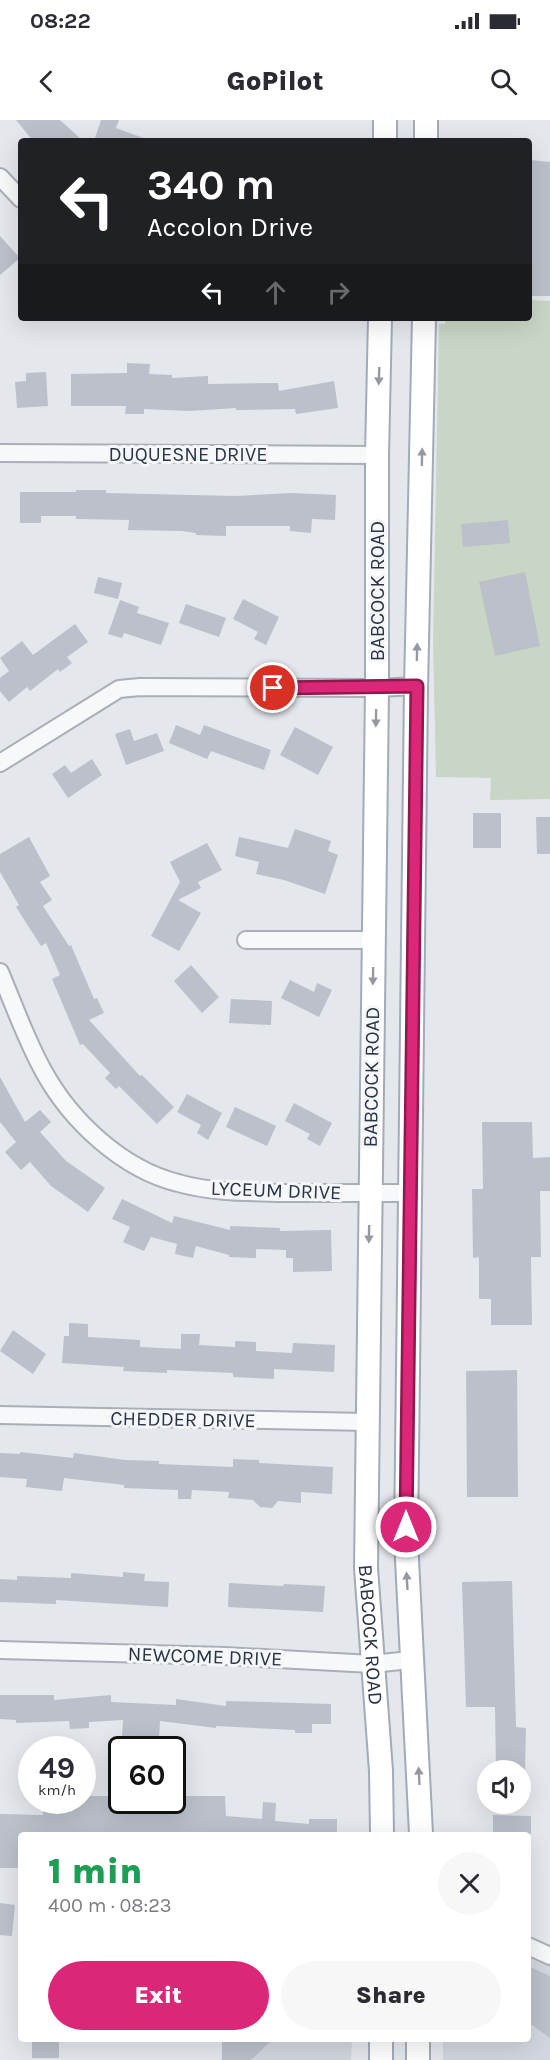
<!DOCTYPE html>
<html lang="en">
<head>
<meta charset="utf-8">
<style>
  body { margin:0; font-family:Karla,sans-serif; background:#f7f7f7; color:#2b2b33; height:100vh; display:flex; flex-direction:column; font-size:22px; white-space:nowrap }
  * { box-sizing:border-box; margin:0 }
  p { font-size:20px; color:#7c7c81 }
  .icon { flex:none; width:33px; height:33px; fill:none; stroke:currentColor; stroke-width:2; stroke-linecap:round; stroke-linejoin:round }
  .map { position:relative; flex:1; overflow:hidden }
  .side { position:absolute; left:18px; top:1712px; width:513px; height:210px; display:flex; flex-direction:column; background:#fff; border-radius:6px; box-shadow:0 6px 24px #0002 }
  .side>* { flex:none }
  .hud { position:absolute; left:18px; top:18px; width:514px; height:183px; border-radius:6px; box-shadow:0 6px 24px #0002; background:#202124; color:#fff; overflow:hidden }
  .tools { position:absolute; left:477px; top:1640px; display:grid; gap:12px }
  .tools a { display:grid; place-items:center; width:54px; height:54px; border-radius:50%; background:#fff; box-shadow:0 6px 24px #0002; font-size:30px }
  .speed { position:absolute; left:18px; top:1616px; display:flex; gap:12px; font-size:30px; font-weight:700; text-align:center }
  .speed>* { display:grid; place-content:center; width:78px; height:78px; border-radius:50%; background:#fff; box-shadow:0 6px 24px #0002; line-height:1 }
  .speed small { font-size:15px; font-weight:400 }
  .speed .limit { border:3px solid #111; border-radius:9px; background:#fff; color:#111 }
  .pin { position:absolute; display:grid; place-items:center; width:51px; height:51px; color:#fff; margin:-26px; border:3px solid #fff; border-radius:50%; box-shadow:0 2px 6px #0007 }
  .me { position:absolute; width:66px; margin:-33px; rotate:0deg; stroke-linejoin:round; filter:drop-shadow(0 0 4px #0008) }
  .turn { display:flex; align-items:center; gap:21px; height:126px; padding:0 30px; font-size:27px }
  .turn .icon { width:78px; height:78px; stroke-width:2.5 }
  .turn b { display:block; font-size:42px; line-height:51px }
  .lanes { display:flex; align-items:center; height:57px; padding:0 30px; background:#0003; justify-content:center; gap:30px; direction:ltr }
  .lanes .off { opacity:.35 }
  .round { display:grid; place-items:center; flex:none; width:63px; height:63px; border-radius:32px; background:#f7f7f7 }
  .headline { display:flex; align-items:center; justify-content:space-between; height:102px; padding:0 30px }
  h1 { font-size:36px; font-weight:800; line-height:45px; color:#1e9e55 }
  .cta { display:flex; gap:12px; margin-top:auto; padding:12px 30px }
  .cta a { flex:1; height:69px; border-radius:36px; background:#db2777; color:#fff; font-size:24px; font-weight:800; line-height:69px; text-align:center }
  .cta a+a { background:#f7f7f7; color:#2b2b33 }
  .status { display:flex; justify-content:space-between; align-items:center; height:42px; padding:0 30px; background:#fff; direction:ltr }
  .status svg { height:16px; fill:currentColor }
  header { display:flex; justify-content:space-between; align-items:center; height:78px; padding:0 30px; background:#fff; font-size:27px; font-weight:800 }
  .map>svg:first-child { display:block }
  .built { fill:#d2d6de }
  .green { fill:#c9d6c5 }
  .building { fill:#bbc0ca }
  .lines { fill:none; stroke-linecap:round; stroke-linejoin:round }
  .minor-casing { stroke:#a9aeb7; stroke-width:20 }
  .major-casing { stroke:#a3abb8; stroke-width:26 }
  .minor { stroke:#f7f8fa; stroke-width:16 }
  .major { stroke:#fff; stroke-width:22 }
  .oneway { fill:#959aa2 }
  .route-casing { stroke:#8e194d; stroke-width:15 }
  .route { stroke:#db2777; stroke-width:10 }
  .labels { text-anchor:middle; stroke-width:6; stroke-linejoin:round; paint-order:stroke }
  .street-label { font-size:20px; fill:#2b3445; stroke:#f4f6f9 }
</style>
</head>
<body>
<div class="status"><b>08:22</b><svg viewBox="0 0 49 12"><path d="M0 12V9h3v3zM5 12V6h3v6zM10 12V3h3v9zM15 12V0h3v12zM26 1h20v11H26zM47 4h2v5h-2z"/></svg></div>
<header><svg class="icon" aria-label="back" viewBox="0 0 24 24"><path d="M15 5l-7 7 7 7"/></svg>GoPilot<svg class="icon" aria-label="search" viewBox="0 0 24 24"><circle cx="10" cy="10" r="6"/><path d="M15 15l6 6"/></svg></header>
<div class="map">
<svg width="550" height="1940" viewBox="0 0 550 1940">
  <rect width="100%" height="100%" fill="#e4e7ec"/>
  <path class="built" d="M 528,1831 L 550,1843 L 550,1940 L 443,1940 L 443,1919 L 528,1918 Z
    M 224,1919 L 352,1919 L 351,1940 L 224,1940 Z"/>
  <path class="green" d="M 530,180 L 550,181 L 550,679 L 490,680 L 491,658 L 436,657 L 433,521 L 439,204 L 445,204 L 445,198 L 530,198 Z"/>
  <path class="building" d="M 16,0 L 60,0 L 83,21 L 33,21 Z
    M 101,0 L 119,0 L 116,8 L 146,19 L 146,21 L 94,21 Z
    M 530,40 L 550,42 L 550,176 L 530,176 Z
    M 0,116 L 20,138 L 0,155 Z
    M 127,243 L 150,244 L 149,254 L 172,255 L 172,258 L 208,256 L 208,264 L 278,263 L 279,271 L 334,261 L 338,288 L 296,294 L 295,289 L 236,290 L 236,288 L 189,291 L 144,289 L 144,294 L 125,294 L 126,286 L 71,286 L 71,254 L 127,253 Z
    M 46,252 L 48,286 L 17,288 L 15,262 L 26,261 L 26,253 Z
    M 76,370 L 106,370 L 106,373 L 235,376 L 291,373 L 336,375 L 335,400 L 312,399 L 311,413 L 290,411 L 290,406 L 226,406 L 226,416 L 196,415 L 196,413 L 182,411 L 128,410 L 129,400 L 76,399 L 76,396 L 41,396 L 41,403 L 20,403 L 20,372 L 76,372 Z
    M 508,400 L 510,423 L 463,427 L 461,404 Z
    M 525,452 L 540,526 L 495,536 L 479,462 Z
    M 98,457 L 122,463 L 118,479 L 94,473 Z
    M 243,479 L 279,497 L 266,525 L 254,519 L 258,512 L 233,499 Z
    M 120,480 L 139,487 L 137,493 L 169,503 L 161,525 L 124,513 L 122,518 L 108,514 Z
    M 186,484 L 226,498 L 219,517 L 179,503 Z
    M 75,504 L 88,522 L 67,537 L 72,543 L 60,552 L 58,549 L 30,571 L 27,567 L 9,582 L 0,571 L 0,558 L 9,551 L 0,538 L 22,521 L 33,535 Z
    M 176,605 L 200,615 L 204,605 L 271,630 L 264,650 L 211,631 L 207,639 L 169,623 Z
    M 295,607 L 333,627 L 318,655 L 280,635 Z
    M 130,609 L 134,621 L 157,613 L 164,631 L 126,645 L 115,614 Z
    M 92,639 L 102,655 L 68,678 L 52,654 L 65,645 L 71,653 Z
    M 473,693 L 501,693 L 501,728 L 473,728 Z
    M 536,697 L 550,697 L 550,734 L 537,734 Z
    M 295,709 L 331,721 L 328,731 L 338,735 L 325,774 L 284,760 L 256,754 L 259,742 L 235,736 L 239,717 L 288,728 Z
    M 29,717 L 50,756 L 40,762 L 52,780 L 43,786 L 69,826 L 71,825 L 94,879 L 97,878 L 104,893 L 89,900 L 140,956 L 142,955 L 174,987 L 157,1004 L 119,966 L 116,969 L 105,958 L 110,953 L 83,924 L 80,925 L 52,859 L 60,855 L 46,823 L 41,826 L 16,787 L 19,785 L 0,752 L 0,734 Z
    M 207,723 L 222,750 L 198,762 L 201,768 L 178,780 L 201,793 L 179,831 L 151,816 L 180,762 L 170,742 Z
    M 191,845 L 219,877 L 202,893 L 174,861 Z
    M 290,860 L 314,872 L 317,863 L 332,870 L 319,897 L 281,878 Z
    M 231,879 L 272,881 L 271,905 L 229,903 Z
    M 0,957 L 25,1002 L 40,990 L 51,1002 L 40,1012 L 66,1041 L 105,1068 L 88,1092 L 51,1066 L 30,1042 L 21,1050 L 5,1032 L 16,1022 L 0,1002 Z
    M 187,974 L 222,993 L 208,1020 L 197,1013 L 201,1005 L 177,992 Z
    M 294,983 L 332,1003 L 320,1026 L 307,1019 L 310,1014 L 285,1001 Z
    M 235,987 L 276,1006 L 267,1026 L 226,1007 Z
    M 482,1002 L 532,1002 L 533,1038 L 550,1037 L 550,1071 L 540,1071 L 541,1137 L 531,1137 L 532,1205 L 491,1205 L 491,1179 L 479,1179 L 479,1137 L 473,1138 L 472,1069 L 483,1069 Z
    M 122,1079 L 172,1103 L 174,1096 L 230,1110 L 230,1106 L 280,1108 L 280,1111 L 331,1110 L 332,1151 L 293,1152 L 293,1138 L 286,1138 L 286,1130 L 256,1129 L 256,1138 L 229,1137 L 229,1135 L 196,1126 L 193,1138 L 175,1134 L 177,1124 L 151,1117 L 144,1131 L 123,1122 L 130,1107 L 112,1099 Z
    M 69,1203 L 88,1204 L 88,1217 L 140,1220 L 140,1227 L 181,1229 L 181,1214 L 200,1214 L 199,1225 L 235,1227 L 235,1221 L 256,1222 L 256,1231 L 292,1233 L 293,1223 L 335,1225 L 334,1252 L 274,1249 L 274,1259 L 233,1257 L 233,1253 L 167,1250 L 167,1253 L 123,1251 L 124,1247 L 62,1243 L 64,1216 L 69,1216 Z
    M 13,1210 L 46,1234 L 33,1254 L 0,1231 Z
    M 517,1250 L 518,1377 L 467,1377 L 466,1251 Z
    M 20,1332 L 73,1338 L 74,1333 L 125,1340 L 159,1341 L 159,1344 L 233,1347 L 233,1339 L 259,1340 L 259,1343 L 333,1347 L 332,1374 L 301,1372 L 301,1383 L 278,1381 L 272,1388 L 260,1387 L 253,1380 L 228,1378 L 229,1372 L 192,1370 L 191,1379 L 178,1379 L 178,1370 L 124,1368 L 124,1365 L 64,1358 L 62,1371 L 26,1367 L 27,1359 L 0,1357 L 0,1333 L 20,1334 Z
    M 123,1452 L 145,1454 L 144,1461 L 169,1462 L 168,1487 L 56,1480 L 56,1484 L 0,1482 L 0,1459 L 17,1460 L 17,1456 L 71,1458 L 71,1453 L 123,1457 Z
    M 512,1461 L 516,1607 L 526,1608 L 525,1650 L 496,1650 L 495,1587 L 466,1587 L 462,1462 Z
    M 229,1463 L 283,1466 L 284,1464 L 325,1466 L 323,1492 L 228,1487 Z
    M 0,1575 L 54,1575 L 54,1580 L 111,1575 L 111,1582 L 176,1585 L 176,1579 L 226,1586 L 226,1581 L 331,1584 L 331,1604 L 312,1604 L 312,1613 L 295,1613 L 295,1610 L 216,1606 L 216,1608 L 160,1601 L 159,1618 L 122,1616 L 123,1600 L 89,1602 L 89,1608 L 70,1609 L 69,1601 L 16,1603 L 16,1600 L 0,1599 Z
    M 82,1676 L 122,1676 L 122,1680 L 172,1680 L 172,1676 L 225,1676 L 226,1696 L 262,1699 L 263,1682 L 276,1683 L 275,1701 L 309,1704 L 309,1699 L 337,1699 L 337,1714 L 21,1714 L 21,1748 L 0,1748 L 0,1694 L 43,1695 L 42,1680 L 82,1680 Z
    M 493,1695 L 531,1696 L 531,1714 L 493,1714 Z
    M 0,1783 L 15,1785 L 12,1816 L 0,1815 Z
    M 528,1846 L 550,1856 L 550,1918 L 528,1902 Z
    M 32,1918 L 59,1918 L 59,1938 L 32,1938 Z
    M 222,1918 L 274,1918 L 251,1940 L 222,1940 Z"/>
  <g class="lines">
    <g class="minor-casing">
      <path id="minor" d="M 0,57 L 21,79
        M 0,333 L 377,335
        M 0,643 L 119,569 L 140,567 L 377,568 L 417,566
        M 246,820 L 373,820
        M 0,852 C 14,885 26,920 44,952 C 71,1001 122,1049 178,1063 C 213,1073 250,1072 286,1073 C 328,1073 369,1073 410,1073
        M 0,1295 L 367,1302
        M 0,1530 L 224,1536 L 372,1544 L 410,1540
        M 528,1826 L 550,1836"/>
    </g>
    <g class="major-casing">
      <g id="major">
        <path d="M 385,21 L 385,0"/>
        <path d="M 426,21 L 426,0"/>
        <path id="s1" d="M 380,198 L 377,335 L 377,568 L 366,1448 L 381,1651 L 382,1714"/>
        <path d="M 421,1714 L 406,1420 L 416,568 L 424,198"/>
        <path d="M 381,1918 L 381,1940"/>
        <path d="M 418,1940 L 418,1918"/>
      </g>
    </g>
    <use href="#minor" class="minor"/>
    <use href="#major" class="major"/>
  </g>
  <defs><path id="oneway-solid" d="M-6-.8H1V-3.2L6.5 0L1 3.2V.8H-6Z" transform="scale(1.5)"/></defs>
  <g class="oneway">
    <use href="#oneway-solid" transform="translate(379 256) rotate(92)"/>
    <use href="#oneway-solid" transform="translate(422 337) rotate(-89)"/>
    <use href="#oneway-solid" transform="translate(417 532) rotate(-89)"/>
    <use href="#oneway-solid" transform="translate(376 598) rotate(91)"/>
    <use href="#oneway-solid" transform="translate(373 856) rotate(91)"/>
    <use href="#oneway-solid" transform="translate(369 1114) rotate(91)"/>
    <use href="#oneway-solid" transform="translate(407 1461) rotate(-93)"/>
    <use href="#oneway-solid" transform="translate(419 1656) rotate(-93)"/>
  </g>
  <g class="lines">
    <g class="route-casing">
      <path id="route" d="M 273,568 L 417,566 L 406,1407"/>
    </g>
    <use href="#route" class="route"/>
  </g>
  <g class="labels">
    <g class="street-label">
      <text x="188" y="341">DUQUESNE DRIVE</text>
      <text transform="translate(377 471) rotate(-90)" y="7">BABCOCK ROAD</text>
      <text transform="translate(371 957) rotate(-89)" y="7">BABCOCK ROAD</text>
      <text transform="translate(276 1070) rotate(2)" y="7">LYCEUM DRIVE</text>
      <text transform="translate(183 1299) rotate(1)" y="7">CHEDDER DRIVE</text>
      <text dy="7" stroke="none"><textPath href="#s1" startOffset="1317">BABCOCK ROAD</textPath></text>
      <text transform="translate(205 1536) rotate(2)" y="7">NEWCOME DRIVE</text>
    </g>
  </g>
</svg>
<div class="tools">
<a><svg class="icon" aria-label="sound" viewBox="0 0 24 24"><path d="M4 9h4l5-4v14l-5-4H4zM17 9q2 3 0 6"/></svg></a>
</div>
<div class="speed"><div>49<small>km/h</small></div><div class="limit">60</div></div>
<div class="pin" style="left:273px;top:568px;background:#d93025"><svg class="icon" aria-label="arrive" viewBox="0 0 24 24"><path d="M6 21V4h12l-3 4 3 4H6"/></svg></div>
<svg class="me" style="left:406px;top:1407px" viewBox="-20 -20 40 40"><circle r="17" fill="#db2777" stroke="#fff" stroke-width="3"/><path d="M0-11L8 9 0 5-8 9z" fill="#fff"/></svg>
<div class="hud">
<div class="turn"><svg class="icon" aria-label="left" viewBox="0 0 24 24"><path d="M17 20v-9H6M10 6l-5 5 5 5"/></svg><div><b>340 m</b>Accolon Drive</div></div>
<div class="lanes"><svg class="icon" aria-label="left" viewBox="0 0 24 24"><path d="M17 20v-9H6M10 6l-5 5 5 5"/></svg><svg class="icon off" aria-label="ahead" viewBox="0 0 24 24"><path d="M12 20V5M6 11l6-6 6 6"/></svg><svg class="icon off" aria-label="right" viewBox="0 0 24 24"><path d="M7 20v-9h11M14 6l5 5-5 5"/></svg></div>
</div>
<section class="side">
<div class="headline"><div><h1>1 min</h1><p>400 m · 08:23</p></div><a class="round"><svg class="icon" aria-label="close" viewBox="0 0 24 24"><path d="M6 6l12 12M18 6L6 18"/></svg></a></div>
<div class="cta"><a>Exit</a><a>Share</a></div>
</section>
</div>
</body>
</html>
